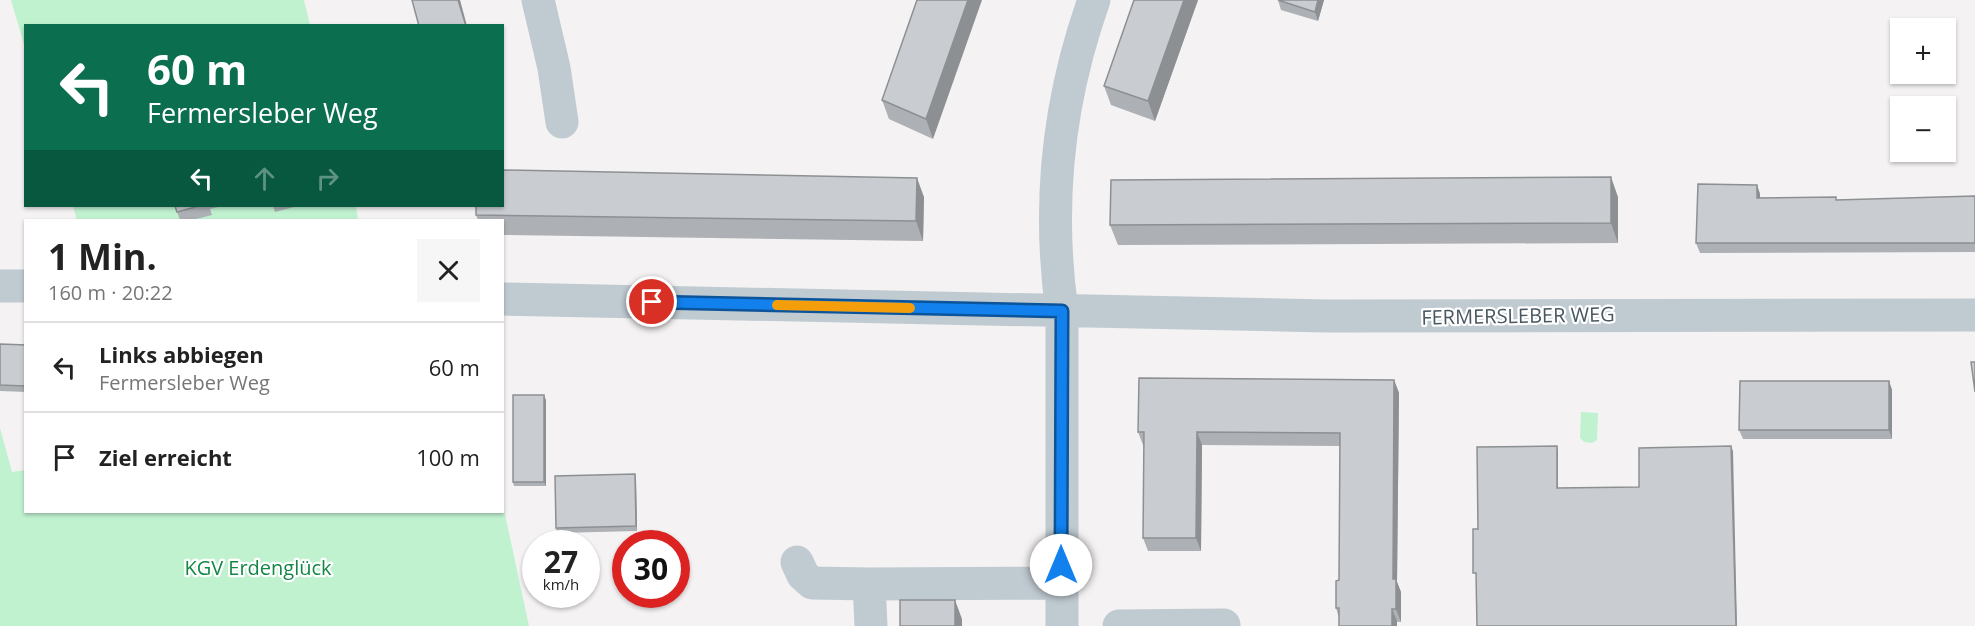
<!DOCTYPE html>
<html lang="de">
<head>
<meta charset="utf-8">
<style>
  body { margin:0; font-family:"Open Sans",sans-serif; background:#f6f6f6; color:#222; height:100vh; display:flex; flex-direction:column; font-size:22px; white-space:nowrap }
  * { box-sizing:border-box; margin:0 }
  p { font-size:20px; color:#767676 }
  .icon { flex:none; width:33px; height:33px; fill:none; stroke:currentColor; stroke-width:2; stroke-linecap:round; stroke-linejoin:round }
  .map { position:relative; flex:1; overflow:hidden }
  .details { position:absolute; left:24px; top:219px; width:480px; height:294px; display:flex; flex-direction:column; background:#fff; border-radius:0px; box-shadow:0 2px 4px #0004 }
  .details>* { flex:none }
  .top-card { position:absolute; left:24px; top:24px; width:480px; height:183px; border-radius:0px; box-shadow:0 2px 4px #0004; background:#0b6e4f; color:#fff; overflow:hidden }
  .tools { position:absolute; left:1890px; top:18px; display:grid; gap:12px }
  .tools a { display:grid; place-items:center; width:66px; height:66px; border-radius:0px; background:#fff; box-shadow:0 2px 4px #0004; font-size:30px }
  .speed { position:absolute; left:522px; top:530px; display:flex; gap:12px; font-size:30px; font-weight:700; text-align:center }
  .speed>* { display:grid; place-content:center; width:78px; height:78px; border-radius:50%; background:#fff; box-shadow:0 2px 4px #0004; line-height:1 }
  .speed small { font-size:15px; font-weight:400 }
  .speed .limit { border:9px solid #d22; background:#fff; color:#111 }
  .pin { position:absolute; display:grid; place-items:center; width:51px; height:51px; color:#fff; margin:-26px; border:3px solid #fff; border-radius:50%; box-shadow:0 2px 6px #0007 }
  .me { position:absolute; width:66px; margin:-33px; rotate:0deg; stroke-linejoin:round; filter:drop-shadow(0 0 4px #0008) }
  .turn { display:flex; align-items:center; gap:21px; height:126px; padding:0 24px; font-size:27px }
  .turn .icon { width:78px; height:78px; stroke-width:2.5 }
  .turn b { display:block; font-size:42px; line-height:51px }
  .lanes { display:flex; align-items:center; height:57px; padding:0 24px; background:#0003; justify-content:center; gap:30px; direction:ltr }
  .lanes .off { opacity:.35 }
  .round { display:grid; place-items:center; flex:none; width:63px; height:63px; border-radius:0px; background:#f6f6f6 }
  .headline { display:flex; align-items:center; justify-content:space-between; height:102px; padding:0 24px }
  h1 { font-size:36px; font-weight:700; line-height:45px }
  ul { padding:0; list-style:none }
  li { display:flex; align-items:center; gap:18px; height:90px; padding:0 24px; border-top:2px solid #e0e0e0 }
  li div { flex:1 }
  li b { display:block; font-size:22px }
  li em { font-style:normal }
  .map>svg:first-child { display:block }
  .green { fill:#c0f2d0 }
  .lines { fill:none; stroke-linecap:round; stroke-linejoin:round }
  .minor { stroke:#bfcad1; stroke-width:33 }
  .wall { fill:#adb0b4 }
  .shaded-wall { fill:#8d9092 }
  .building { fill:#c9cdd1; stroke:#8d9092; stroke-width:1.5 }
  .route-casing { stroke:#0c549a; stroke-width:15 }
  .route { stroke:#1281ed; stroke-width:10 }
  .slow { stroke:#f59e0b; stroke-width:10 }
  .labels { text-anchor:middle; stroke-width:4.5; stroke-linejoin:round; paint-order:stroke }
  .street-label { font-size:20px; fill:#485760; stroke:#fff }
  .park-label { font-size:20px; fill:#148746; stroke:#fff }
</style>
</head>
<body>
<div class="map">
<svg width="1975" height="626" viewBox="0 0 1975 626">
  <rect width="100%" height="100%" fill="#f4f2f2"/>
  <path class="green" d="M 11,0 L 304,0 L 310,25 L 26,26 L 25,48 Z
    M 73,206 L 356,206 L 358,220 L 77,220 Z
    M 1581,412 L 1598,413 L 1597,440 L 1592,443 L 1584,442 L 1580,438 Z
    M 0,428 L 12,472 L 25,470 L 26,512 L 502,512 L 503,505 L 529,626 L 0,626 Z"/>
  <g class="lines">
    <path class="minor" d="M 538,0 L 554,68 L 562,122
      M 0,286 L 26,286
      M 502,299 L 1327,316 L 1975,315
      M 797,562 L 803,575 L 812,583 L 869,584
      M 871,626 L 869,584 L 1061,583
      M 1062,626 L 1062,311 C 1047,205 1058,101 1094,0
      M 1119,626 L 1224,625"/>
  </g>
  <path class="wall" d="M 917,0 L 933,139 L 889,119 L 882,100 Z
    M 1134,0 L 1198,0 L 1155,121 L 1111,105 L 1104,86 Z
    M 1278,0 L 1324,0 L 1318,21 L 1281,10 Z
    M 1757,185 L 1760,194 L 1760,198 L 1836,197 L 1836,200 L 1975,196 L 1975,252 L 1700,253 L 1696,243 Z
    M 924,197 L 923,241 L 502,235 L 502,220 L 478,220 L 476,215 Z
    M 1618,197 L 1618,243 L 1118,245 L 1110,225 Z
    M 175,206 L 222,206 L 210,209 L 212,215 L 192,220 L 180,220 Z
    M 273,206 L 298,206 L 275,212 Z
    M 0,344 L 26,345 L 26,392 L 0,391 Z
    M 1394,380 L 1399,393 L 1397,582 L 1401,592 L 1401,622 L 1339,618 L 1336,608 L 1339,580 L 1340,446 L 1202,445 L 1201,551 L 1148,551 L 1143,538 L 1144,445 L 1143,445 L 1138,432 Z
    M 1889,381 L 1892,390 L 1892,439 L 1743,439 L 1739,430 Z
    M 546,400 L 546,486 L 514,486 L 513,482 Z
    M 635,474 L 636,479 L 637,531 L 557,533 L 556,528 Z"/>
  <path class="shaded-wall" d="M 458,0 L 460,0 L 467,26 L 466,26 Z
    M 968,0 L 982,0 L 933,139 L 926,119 Z
    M 1184,0 L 1198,0 L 1155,121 L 1148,101 Z
    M 1318,0 L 1324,0 L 1318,21 L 1315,12 Z
    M 1611,177 L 1618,197 L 1618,243 L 1611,223 Z
    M 917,178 L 924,197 L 923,241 L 916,221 Z
    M 1757,185 L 1760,194 L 1760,207 L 1757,198 Z
    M 1394,380 L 1399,393 L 1397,582 L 1401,592 L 1401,622 L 1396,609 L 1393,579 Z
    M 1889,381 L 1892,390 L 1892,439 L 1889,430 Z
    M 544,395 L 546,400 L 546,486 L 544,482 Z
    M 1197,432 L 1202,445 L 1201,551 L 1196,538 Z
    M 1557,446 L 1558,451 L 1558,492 L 1557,488 Z
    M 1731,446 L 1733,451 L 1737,626 L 1736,626 Z
    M 635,474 L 636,479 L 637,531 L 636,526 Z
    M 955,600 L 962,619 L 962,626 L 955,626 Z
    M 1392,609 L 1397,621 L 1397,626 L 1392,626 Z"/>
  <path class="building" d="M 412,0 L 458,0 L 466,26 L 419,26 Z
    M 917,0 L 968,0 L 926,119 L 882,100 Z
    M 1134,0 L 1184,0 L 1148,101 L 1104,86 Z
    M 1278,0 L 1318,0 L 1315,12 Z
    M 502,170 L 917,178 L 916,221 L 476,215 L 476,206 L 502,206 Z
    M 1611,177 L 1611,223 L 1110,225 L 1111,180 Z
    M 1698,184 L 1757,185 L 1757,198 L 1836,197 L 1836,200 L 1975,196 L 1975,243 L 1696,243 Z
    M 175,206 L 199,206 L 177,212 Z
    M 0,344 L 26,345 L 26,386 L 0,385 Z
    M 1971,362 L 1975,362 L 1975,392 Z
    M 1139,378 L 1394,380 L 1393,579 L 1396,579 L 1396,609 L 1392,609 L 1392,626 L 1339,626 L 1339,608 L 1336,608 L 1336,581 L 1339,580 L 1340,433 L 1197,432 L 1196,538 L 1143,538 L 1144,432 L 1138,432 Z
    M 1740,381 L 1889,381 L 1889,430 L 1739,430 Z
    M 513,395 L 544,395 L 544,482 L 513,482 Z
    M 1557,446 L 1557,488 L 1639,487 L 1639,448 L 1731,446 L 1736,626 L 1477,626 L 1476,573 L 1473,573 L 1473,529 L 1478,529 L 1477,447 Z
    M 635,474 L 636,526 L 556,528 L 555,476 Z
    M 900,600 L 955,600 L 955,626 L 900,626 Z"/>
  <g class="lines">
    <g class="route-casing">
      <path id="route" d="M 652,302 L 1062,311 L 1061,565"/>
    </g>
    <use href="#route" class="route"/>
    <path class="slow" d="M 777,305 L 910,308"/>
  </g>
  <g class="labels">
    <g class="street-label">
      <text transform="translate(1518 316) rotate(-1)" y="7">FERMERSLEBER WEG</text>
    </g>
    <g class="park-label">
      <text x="258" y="575">KGV Erdenglück</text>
    </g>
  </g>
</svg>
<div class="tools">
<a>+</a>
<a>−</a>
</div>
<div class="speed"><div>27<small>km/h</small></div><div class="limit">30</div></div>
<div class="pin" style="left:652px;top:302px;background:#d93025"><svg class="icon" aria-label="arrive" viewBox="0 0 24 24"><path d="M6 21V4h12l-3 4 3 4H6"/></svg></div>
<svg class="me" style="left:1061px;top:565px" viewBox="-20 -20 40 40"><circle r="19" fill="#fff"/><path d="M0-13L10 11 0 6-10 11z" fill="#1281ed"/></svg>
<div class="top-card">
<div class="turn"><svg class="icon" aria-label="left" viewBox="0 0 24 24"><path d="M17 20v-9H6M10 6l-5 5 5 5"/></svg><div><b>60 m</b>Fermersleber Weg</div></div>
<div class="lanes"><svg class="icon" aria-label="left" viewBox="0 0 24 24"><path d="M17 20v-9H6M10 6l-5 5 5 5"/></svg><svg class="icon off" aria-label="ahead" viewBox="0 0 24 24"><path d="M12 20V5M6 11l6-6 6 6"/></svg><svg class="icon off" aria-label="right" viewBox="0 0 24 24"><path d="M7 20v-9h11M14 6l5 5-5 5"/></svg></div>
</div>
<section class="details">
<div class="headline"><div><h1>1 Min.</h1><p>160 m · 20:22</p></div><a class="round"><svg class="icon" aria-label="close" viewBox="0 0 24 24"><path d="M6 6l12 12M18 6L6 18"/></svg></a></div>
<ul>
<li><svg class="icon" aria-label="left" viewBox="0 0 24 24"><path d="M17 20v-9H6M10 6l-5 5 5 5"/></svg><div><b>Links abbiegen</b><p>Fermersleber Weg</p></div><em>60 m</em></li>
<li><svg class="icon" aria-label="arrive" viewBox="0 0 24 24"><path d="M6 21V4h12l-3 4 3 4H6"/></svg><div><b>Ziel erreicht</b></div><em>100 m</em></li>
</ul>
</section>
</div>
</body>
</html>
